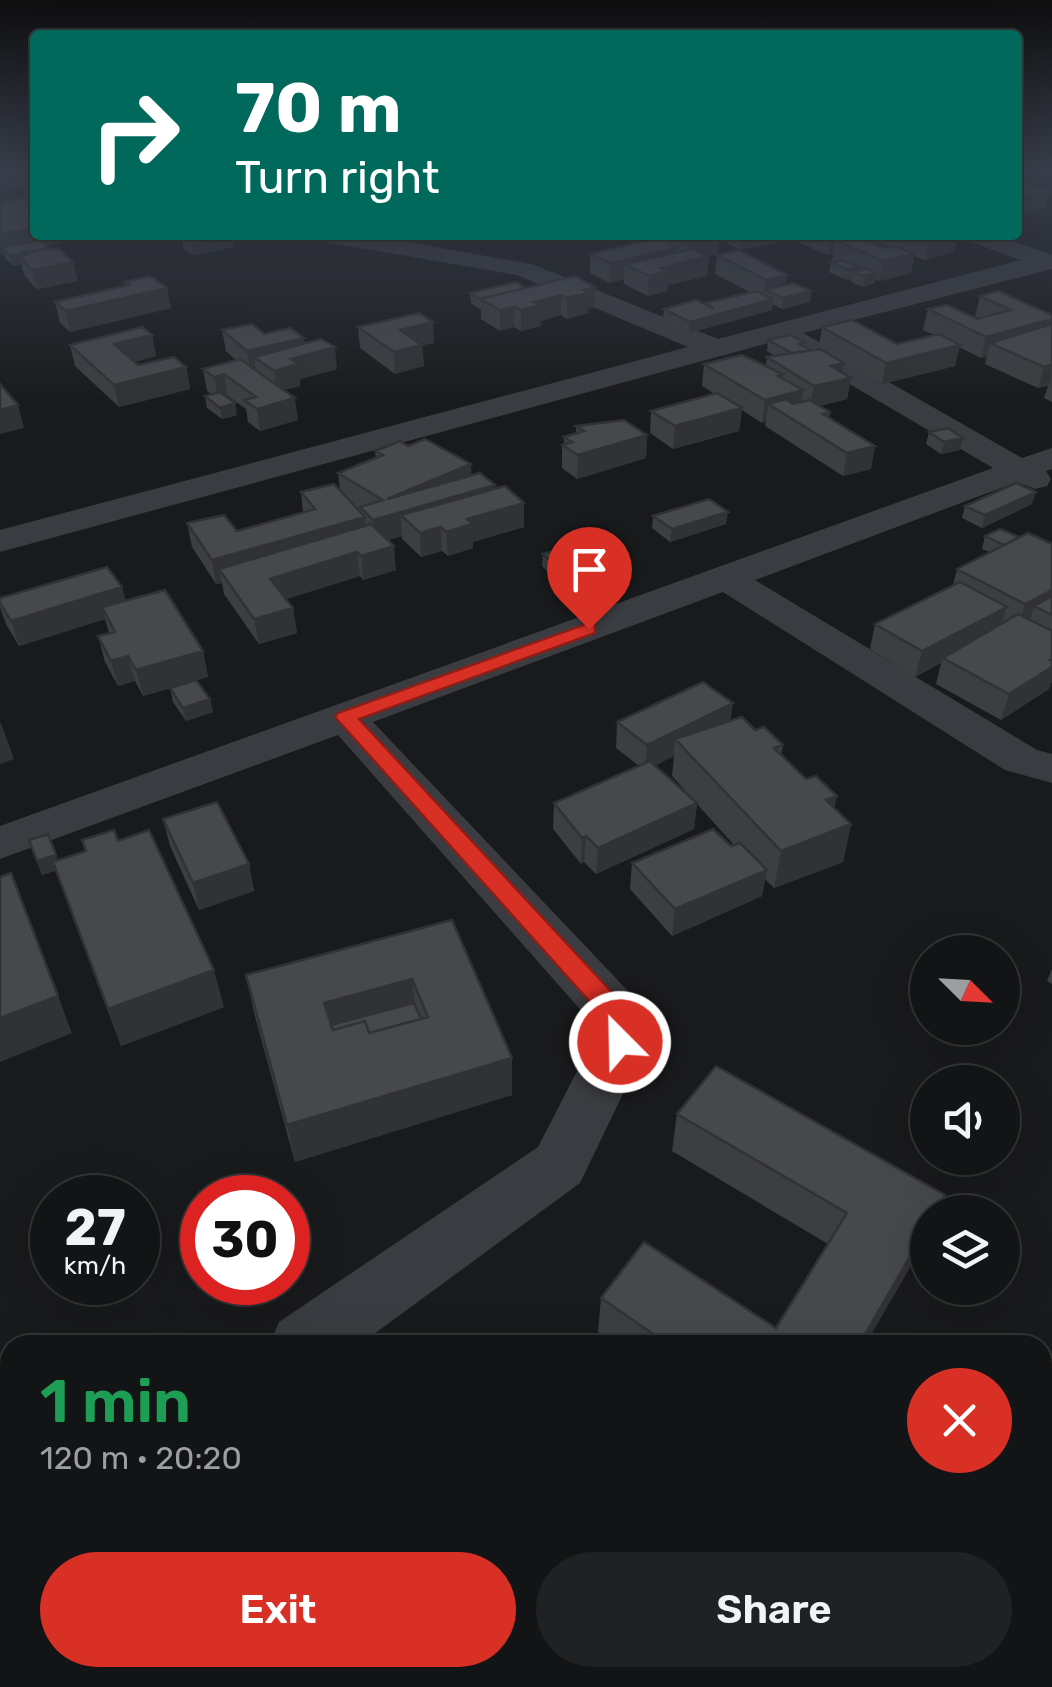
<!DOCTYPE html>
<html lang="en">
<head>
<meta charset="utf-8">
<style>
  body { margin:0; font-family:Rubik,sans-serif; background:#202122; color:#f1f3f6; height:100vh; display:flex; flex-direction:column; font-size:38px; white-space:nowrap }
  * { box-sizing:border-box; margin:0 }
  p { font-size:32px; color:#9d9ea0 }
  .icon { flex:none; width:55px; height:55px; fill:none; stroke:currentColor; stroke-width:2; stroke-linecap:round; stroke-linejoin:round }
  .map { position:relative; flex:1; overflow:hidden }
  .side { position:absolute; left:0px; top:1335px; width:1052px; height:352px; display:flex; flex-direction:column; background:#131415; border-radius:30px 30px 0 0; box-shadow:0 10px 40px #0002,0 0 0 2px #323334 }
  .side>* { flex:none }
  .guide { position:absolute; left:30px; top:30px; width:992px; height:210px; border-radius:10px; box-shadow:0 10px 40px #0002,0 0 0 2px #323334; background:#00695c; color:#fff; overflow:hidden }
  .needle { width:65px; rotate:114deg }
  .controls { position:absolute; left:910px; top:935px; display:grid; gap:20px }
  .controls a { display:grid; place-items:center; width:110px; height:110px; border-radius:50%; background:#131415; box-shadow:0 10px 40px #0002,0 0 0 2px #323334; font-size:50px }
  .speed { position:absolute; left:30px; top:1175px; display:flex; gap:20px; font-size:50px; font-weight:700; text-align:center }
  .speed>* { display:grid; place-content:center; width:130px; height:130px; border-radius:50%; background:#131415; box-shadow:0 10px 40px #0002,0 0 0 2px #323334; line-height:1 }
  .speed small { font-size:25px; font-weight:400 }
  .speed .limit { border:15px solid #d22; background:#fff; color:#111 }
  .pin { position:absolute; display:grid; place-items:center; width:85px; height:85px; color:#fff; margin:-102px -42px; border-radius:50% 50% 50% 0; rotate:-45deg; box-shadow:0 0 10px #0007 }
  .pin .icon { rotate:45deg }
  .me { position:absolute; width:110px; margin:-55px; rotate:337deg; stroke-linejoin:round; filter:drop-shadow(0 0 8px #0008) }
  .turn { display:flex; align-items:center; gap:35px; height:210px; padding:0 40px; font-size:45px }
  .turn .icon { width:130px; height:130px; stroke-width:2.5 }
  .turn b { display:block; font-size:70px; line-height:85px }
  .round { display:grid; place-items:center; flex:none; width:105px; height:105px; border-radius:52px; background:#202122 }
  .overview { display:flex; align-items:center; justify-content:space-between; height:170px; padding:0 40px }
  h1 { font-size:60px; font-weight:600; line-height:75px; color:#1e9e55 }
  .cta { display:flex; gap:20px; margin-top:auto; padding:20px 40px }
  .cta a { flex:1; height:115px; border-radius:60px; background:#d93025; color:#fff; font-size:40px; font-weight:600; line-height:115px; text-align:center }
  .cta a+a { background:#202122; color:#f1f3f6 }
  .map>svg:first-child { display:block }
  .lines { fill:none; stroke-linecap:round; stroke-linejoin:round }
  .minor { fill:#3a3c41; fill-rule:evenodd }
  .wall { fill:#3c3e41; fill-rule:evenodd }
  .shaded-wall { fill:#313235 }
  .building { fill:#46484c; stroke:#313235; stroke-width:2.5; fill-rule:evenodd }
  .route { fill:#d93025; stroke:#8d1f18; stroke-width:2.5 }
</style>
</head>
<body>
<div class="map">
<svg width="1052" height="1687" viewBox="0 0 1052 1687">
  <rect width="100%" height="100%" fill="#191a1c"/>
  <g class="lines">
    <path class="minor" d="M 314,235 L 367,235 L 532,264 L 718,339 L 1021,260 L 965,240 L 961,235 L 995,235 L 1052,255 L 1052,269 L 803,333 L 1022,458 L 1052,448 L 1052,469 L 1046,471 L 1051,479 L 1047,486 L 1035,489 L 1017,482 L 755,580 L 1037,750 L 1052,754 L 1052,783 L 1005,770 L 723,592 L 373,722 L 629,992 L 648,1042 L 580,1183 L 359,1345 L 269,1345 L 279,1322 L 538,1147 L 592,1042 L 585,1015 L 338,735 L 0,859 L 0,826 L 993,468 L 776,341 L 0,552 L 0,530 L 688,347 L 517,275 L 326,242 Z
      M 10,1512 L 10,1591 L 0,1595 L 0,1516 Z"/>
  </g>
  <path class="wall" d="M 0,169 L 35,169 L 35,235 L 99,235 L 46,245 L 78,281 L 37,289 L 24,275 L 21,264 L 13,266 L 5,258 L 4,254 L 0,254 L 0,203 L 26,198 L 22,187 L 11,188 L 4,181 L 0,182 Z
    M 452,235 L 500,235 L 464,242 Z
    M 656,235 L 784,235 L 783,241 L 741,250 L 720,240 L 708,256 L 707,276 L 668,285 L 667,291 L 648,296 L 624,284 L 624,279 L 609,283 L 590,273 L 590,254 L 656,238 Z
    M 787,235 L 957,235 L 954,252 L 925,260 L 914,256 L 911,273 L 879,281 L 876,279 L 875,283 L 863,287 L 851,282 L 851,279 L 847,280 L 829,272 L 831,262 L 836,261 L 832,260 L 833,254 L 828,255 L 795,241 L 796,236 L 792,237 ZM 874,242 L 890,247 L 885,248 L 873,244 Z
    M 182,238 L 234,247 L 193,255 L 183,248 Z
    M 717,255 L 786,285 L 810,302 L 782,309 L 773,304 L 772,310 L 689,333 L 663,320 L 664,309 L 707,305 L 707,303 L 750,292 L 715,274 Z
    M 575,276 L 594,307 L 588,309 L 588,313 L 567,319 L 561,315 L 541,321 L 541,326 L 521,331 L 514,327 L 500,331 L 481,319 L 481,310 L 471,303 L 470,293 L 526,288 Z
    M 124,282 L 171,308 L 70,332 L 60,323 L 55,302 L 125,286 Z
    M 980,296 L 1052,315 L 1052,385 L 1038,388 L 985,364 L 987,356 L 981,358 L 959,347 L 955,366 L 882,384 L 819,347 L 822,327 L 897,344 L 934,335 L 923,330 L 928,309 L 979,318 L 975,316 Z
    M 358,327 L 434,343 L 422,345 L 424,366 L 395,374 L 360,348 Z
    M 222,330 L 264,334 L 304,343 L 337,369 L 300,379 L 300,386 L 284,390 L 298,420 L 260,431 L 248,422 L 246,409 L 228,396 L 226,396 L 237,415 L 222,419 L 207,408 L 205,396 L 212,394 L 207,391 L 203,369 L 236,360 L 226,351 Z
    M 152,335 L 156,356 L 134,362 L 138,365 L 186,367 L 190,389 L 119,407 L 75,366 L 70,345 Z
    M 768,340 L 804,346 L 851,378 L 847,399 L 820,406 L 830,412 L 829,418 L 875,446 L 871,469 L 843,476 L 765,426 L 766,421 L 762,423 L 742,410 L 739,431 L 673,449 L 650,433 L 651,411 L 715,394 L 702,386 L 704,364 L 766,366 L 767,357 L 775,356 L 767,351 Z
    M 1052,385 L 1052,402 L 1044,398 L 1048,386 Z
    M 576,426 L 647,435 L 646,458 L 577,479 L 562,468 L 562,445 L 564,444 L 564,437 L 576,433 Z
    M 929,432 L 960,450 L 941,454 L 926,444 Z
    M 408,446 L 471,464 L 471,476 L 495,485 L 495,489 L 524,527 L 473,542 L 473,548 L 448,556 L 442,551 L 421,557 L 402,539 L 402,536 L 388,540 L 396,570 L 363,580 L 360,576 L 286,599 L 293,608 L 297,633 L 259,644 L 224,594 L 222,583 L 216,584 L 192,547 L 187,523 L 237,531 L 303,512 L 301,492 L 340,490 L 338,473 L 376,458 L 375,451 Z
    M 1032,504 L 982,528 L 962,518 L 965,506 Z
    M 653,516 L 726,524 L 670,542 L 652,528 Z
    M 985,536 L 1019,537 L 1052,544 L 1052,681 L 1049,689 L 1001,720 L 936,684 L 941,663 L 915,677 L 870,649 L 875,624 L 953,585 L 957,569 L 990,552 L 982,549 Z
    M 543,554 L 577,578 L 558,583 L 542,566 Z
    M 0,598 L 126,601 L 203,651 L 208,677 L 197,680 L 210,699 L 213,712 L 186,721 L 173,702 L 170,688 L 185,684 L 143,696 L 135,681 L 118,686 L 105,662 L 98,636 L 109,633 L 105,619 L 19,646 L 6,624 L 0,607 Z
    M 730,721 L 755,730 L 783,745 L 781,755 L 806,779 L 837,796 L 834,808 L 851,824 L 843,862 L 774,888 L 765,879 L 762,896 L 672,936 L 630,889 L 632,863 L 734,845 L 697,804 L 694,829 L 596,874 L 584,862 L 581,864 L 553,829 L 554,803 L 639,766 L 616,748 L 617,722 ZM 674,756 L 672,776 L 692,798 L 655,765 Z
    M 163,819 L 249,864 L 254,891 L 199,910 L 170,846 Z
    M 29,840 L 58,860 L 118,841 L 224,1007 L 121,1046 L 56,870 L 42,875 Z
    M 452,920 L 512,1058 L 512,1095 L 295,1162 L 254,1013 L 246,975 Z
    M 1052,969 L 1052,984 L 1047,981 Z
    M 677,1114 L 928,1212 L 928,1236 L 865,1345 L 616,1345 L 598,1332 L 601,1298 L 776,1328 L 828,1244 L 672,1151 Z
    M 1052,1417 L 1052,1465 L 1042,1458 L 1042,1434 Z
    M 1052,1637 L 1052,1687 L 1019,1687 L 1025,1678 L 1042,1678 L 1042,1652 Z"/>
  <path class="shaded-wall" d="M 0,169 L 4,181 L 0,182 Z
    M 22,169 L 26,185 L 21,180 L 22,187 L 11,188 L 7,171 Z
    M 29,188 L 35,188 L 35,206 L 34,206 Z
    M 1050,191 L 1045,208 L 1018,215 L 1018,198 Z
    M 35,228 L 35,235 L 99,235 L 8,253 L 2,248 L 4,254 L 0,254 L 0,234 Z
    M 464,235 L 500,235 L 464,242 Z
    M 720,235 L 718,254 L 688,259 L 690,240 Z
    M 743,235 L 784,235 L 783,241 L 741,250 Z
    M 837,235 L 875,235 L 873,244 L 835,240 L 833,254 L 828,255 L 831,236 Z
    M 951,235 L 957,235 L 954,252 L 925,260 L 929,241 Z
    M 233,237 L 234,247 L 193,255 L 191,245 Z
    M 677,248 L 675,264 L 709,256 L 707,276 L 668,285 L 667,291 L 648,296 L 649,276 L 625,264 L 624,279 L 609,283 L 610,263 Z
    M 24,253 L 27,263 L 19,256 L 21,264 L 13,266 L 10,256 Z
    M 914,254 L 911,273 L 879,281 L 883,261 Z
    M 73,262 L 78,281 L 37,289 L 32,270 Z
    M 859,267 L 858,274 L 852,272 L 851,279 L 847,280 L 849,270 Z
    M 877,273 L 875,283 L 863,287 L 865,276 Z
    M 787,275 L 784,295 L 766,290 L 764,300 L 766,280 Z
    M 595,287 L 594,307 L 588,309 L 588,313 L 567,319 L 567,298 L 584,290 Z
    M 167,288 L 171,308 L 70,332 L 66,311 Z
    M 811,291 L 810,302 L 782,309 L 783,298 Z
    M 562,295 L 561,315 L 541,321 L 541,326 L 521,331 L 521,310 L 534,302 Z
    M 773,299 L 772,310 L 689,333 L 690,322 Z
    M 514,307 L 514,327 L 500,331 L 500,310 Z
    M 1052,319 L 1052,339 L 990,343 L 987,356 L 981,358 L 986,337 Z
    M 433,322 L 434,343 L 422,345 L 424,366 L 395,374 L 394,352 L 400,330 Z
    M 152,335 L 156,356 L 119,366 L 114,344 Z
    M 304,338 L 306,355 L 335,347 L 337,369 L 300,379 L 300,386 L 277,392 L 274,371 L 254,357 L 256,371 L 251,372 L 247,351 Z
    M 960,345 L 955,366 L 882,384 L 886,363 Z
    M 844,363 L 841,380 L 851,378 L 847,399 L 810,408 L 814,386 L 831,366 Z
    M 1052,364 L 1051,384 L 1038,388 L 1044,367 Z
    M 186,367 L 190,389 L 119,407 L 114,385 Z
    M 224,374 L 228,396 L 218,399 L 214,377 Z
    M 783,374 L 780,396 L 803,390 L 800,412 L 768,404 L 766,421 L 762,423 L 765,400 L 778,376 Z
    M 295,398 L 298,420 L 260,431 L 257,409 Z
    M 235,403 L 237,415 L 222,419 L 220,408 Z
    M 18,405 L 24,428 L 0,434 L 0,410 Z
    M 742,408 L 739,431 L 673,449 L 675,426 Z
    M 647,435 L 646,458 L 577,479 L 578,455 Z
    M 963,438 L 960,450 L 941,454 L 944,442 Z
    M 875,446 L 871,469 L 843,476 L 847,453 Z
    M 471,464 L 472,487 L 495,485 L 495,509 L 401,515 L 402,536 L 376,544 L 373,520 L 387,499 Z
    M 1036,492 L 1032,504 L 982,528 L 985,515 Z
    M 524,503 L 524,527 L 473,542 L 473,548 L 448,556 L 446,532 L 467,519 Z
    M 728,512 L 726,524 L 670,542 L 672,529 Z
    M 365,517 L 367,541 L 219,569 L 222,583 L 216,584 L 212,560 Z
    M 441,527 L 442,551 L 421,557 L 420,533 Z
    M 394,546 L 396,570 L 363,580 L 361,556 Z
    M 357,552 L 360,576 L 274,603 L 270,579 Z
    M 577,565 L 577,578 L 558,583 L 559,570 Z
    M 122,587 L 129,612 L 102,607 L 105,619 L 19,646 L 11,621 Z
    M 1052,590 L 1052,611 L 1034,606 L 1029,623 L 1018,629 L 1025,604 Z
    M 1007,607 L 999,632 L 943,658 L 941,663 L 915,677 L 922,651 Z
    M 293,608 L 297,633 L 259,644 L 254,619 Z
    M 203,651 L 208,677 L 143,696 L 136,670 Z
    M 128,656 L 135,681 L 118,686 L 111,661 Z
    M 1052,659 L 1052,681 L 1049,689 L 1001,720 L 1009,694 Z
    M 210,699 L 213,712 L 186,721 L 183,708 Z
    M 733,703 L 729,729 L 675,739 L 674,756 L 645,771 L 647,745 Z
    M 0,723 L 1,723 L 14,759 L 0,764 Z
    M 837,796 L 829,833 L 851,824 L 843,862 L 774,888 L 781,851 L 826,800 Z
    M 697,803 L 694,829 L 596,874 L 598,848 Z
    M 586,836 L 584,862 L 581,864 L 582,838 Z
    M 56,855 L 61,869 L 42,875 L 37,861 Z
    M 249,864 L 254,891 L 199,910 L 193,883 Z
    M 767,870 L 762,896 L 672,936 L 675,909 Z
    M 214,970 L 224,1007 L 121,1046 L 108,1009 Z
    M 412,979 L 416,1016 L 332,1039 L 324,1003 Z
    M 58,996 L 72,1033 L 0,1062 L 0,1018 Z
    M 512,1058 L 512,1095 L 295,1162 L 287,1125 Z
    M 928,1225 L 928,1236 L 865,1345 L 859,1345 Z
    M 95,1678 L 101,1678 L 107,1687 L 101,1687 Z"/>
  <path class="building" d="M 5,169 L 35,169 L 35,188 L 29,188 L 21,180 L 32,178 L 22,169 L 7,171 Z
    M 1018,180 L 1050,191 L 1018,198 Z
    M 35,196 L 35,228 L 0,234 L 0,203 Z
    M 196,235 L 229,235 L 233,237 L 191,245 L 182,238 Z
    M 681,235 L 720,235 L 690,240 Z
    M 911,235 L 951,235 L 929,241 Z
    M 856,236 L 885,248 L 896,246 L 914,254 L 883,261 L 835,240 Z
    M 657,238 L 677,248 L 610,263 L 590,254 Z
    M 41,240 L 49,248 L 10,256 L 2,248 Z
    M 59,248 L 73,262 L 32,270 L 19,256 L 27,254 L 24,252 Z
    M 692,249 L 709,256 L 661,268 L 669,271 L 649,276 L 625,264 Z
    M 739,250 L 787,275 L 766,280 L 717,255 Z
    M 842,260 L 859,267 L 849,270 L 831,262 Z
    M 864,268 L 877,273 L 865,276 L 852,272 Z
    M 150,276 L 167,288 L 66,311 L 55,302 L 129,285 L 124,282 Z
    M 575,276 L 595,287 L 584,290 L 589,293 L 567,298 L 562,295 L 534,302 L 541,305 L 521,310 L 514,307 L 500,310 L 480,299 Z
    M 516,282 L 526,288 L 480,299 L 485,302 L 470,293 Z
    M 793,283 L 811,291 L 783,298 L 766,290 Z
    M 756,291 L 773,299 L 690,322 L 664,309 L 696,300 L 714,309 L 707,303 Z
    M 998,291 L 1052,315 L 1052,319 L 986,337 L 928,309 L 947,305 L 977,319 L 1011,310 L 980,296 Z
    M 419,313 L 433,322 L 400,330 L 422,345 L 394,352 L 358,327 Z
    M 852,320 L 897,344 L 939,334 L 960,345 L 886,363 L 822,327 Z
    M 252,324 L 264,334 L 290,328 L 304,338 L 247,351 L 222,330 Z
    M 1052,324 L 1052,364 L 1044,367 L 990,343 Z
    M 142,327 L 152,335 L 114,344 L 138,365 L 174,357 L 186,367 L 114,385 L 70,345 Z
    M 791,335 L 805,342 L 799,344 L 810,350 L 792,353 L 768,340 Z
    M 321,339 L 335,347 L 291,359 L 298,364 L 274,371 L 254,357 Z
    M 820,349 L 844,363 L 831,366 L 851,378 L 814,386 L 767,357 Z
    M 742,355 L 783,374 L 778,376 L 803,390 L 765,400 L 704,364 Z
    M 240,359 L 295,398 L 257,409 L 244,400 L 256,397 L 224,374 L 214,377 L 203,369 Z
    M 0,384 L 18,405 L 0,410 Z
    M 220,392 L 235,403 L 220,408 L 205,396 Z
    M 717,393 L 742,408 L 675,426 L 651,411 Z
    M 786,399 L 793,404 L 809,400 L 830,412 L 823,414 L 875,446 L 847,453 L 768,404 Z
    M 624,420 L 647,435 L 578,455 L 562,445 L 572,442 L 564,437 L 584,431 L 576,426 Z
    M 948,428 L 963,438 L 944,442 L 929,432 Z
    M 425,439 L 471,464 L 387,499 L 480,473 L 495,485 L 373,520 L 360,507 L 383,500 L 338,473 L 383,455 L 375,451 L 400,441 L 408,446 Z
    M 1016,483 L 1036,492 L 985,515 L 965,506 Z
    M 334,484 L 365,517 L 212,560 L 187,523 L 224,515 L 237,531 L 315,509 L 301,492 Z
    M 505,486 L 524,503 L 467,519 L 472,524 L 446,532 L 441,527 L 420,533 L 401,515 Z
    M 709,499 L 728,512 L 672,529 L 653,516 Z
    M 371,524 L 394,546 L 361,556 L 357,552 L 270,579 L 293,608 L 254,619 L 219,569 Z
    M 1000,529 L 1019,537 L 1004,545 L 985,536 Z
    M 1028,533 L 1052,544 L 1052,590 L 1025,604 L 957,569 Z
    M 561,549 L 577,565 L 559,570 L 543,554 Z
    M 107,567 L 122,587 L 11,621 L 0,603 L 0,598 Z
    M 960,582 L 1007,607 L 922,651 L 875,624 Z
    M 165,590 L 203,651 L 136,670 L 128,656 L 111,661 L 98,636 L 115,632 L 102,607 Z
    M 1052,596 L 1052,615 L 1034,606 Z
    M 1018,614 L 1052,631 L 1052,659 L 1050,660 L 1052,661 L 1052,667 L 1009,694 L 943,658 Z
    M 196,680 L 210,699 L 183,708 L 170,688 Z
    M 703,682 L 733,703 L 647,745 L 617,722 Z
    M 742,717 L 755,730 L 764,727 L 783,745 L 774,748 L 806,779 L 816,776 L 837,796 L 826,800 L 851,824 L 781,851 L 675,739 Z
    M 650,761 L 697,803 L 598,848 L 586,836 L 582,838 L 554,803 Z
    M 217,802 L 249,864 L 193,883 L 163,819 Z
    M 713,829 L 731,846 L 740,843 L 767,870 L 675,909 L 632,863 Z
    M 114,830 L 118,841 L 149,830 L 214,970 L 108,1009 L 53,862 L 86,851 L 82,840 Z
    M 48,834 L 56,855 L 37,861 L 29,840 Z
    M 11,873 L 58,996 L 0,1018 L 0,877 Z
    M 452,920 L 512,1058 L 287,1125 L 246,975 ZM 412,979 L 428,1017 L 369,1033 L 365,1021 L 333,1030 L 324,1003 Z
    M 414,1003 L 421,1019 L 369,1033 L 365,1021 L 333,1030 L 331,1025 Z
    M 716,1066 L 945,1195 L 935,1212 L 928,1212 L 928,1225 L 859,1345 L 669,1345 L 601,1298 L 644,1242 L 776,1328 L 847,1213 L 677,1114 Z
    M 1052,1644 L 1052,1687 L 1024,1687 L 1030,1678 L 1042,1678 L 1042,1659 Z
    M 10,1664 L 10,1678 L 28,1678 L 32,1684 L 39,1678 L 95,1678 L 101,1687 L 0,1687 L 0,1672 Z"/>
  <linearGradient id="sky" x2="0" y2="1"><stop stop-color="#0e0e0f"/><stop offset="0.42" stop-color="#383e4b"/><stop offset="1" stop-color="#383e4b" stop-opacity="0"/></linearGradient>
  <rect width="1052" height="405" fill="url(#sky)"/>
  <path class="route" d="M 589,623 L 595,625 L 595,633 L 359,719 L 619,1000 L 633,1042 L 629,1050 L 620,1053 L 610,1050 L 598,1011 L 335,717 L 338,713 Z"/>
</svg>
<div class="controls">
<a><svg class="needle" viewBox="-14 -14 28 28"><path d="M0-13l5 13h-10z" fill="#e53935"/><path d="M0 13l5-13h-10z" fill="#9d9ea0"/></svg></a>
<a><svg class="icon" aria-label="sound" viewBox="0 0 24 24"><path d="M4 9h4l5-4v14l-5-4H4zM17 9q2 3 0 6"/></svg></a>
<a><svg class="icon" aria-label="layers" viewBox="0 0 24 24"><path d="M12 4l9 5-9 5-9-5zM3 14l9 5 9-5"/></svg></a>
</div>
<div class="speed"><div>27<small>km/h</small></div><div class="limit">30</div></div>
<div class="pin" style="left:589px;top:629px;background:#d93025"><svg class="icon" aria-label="arrive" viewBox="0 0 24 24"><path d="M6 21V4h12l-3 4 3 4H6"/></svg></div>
<svg class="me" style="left:620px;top:1042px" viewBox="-20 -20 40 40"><circle r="17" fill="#d93025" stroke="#fff" stroke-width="3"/><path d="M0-11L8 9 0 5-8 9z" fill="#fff"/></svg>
<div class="guide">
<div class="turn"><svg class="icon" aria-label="right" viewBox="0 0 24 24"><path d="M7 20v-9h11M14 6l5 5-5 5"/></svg><div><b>70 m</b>Turn right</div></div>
</div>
<section class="side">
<div class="overview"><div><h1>1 min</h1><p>120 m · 20:20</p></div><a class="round" style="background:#d93025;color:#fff"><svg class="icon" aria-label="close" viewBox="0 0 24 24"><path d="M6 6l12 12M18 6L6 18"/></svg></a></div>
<div class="cta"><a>Exit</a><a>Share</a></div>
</section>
</div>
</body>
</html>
